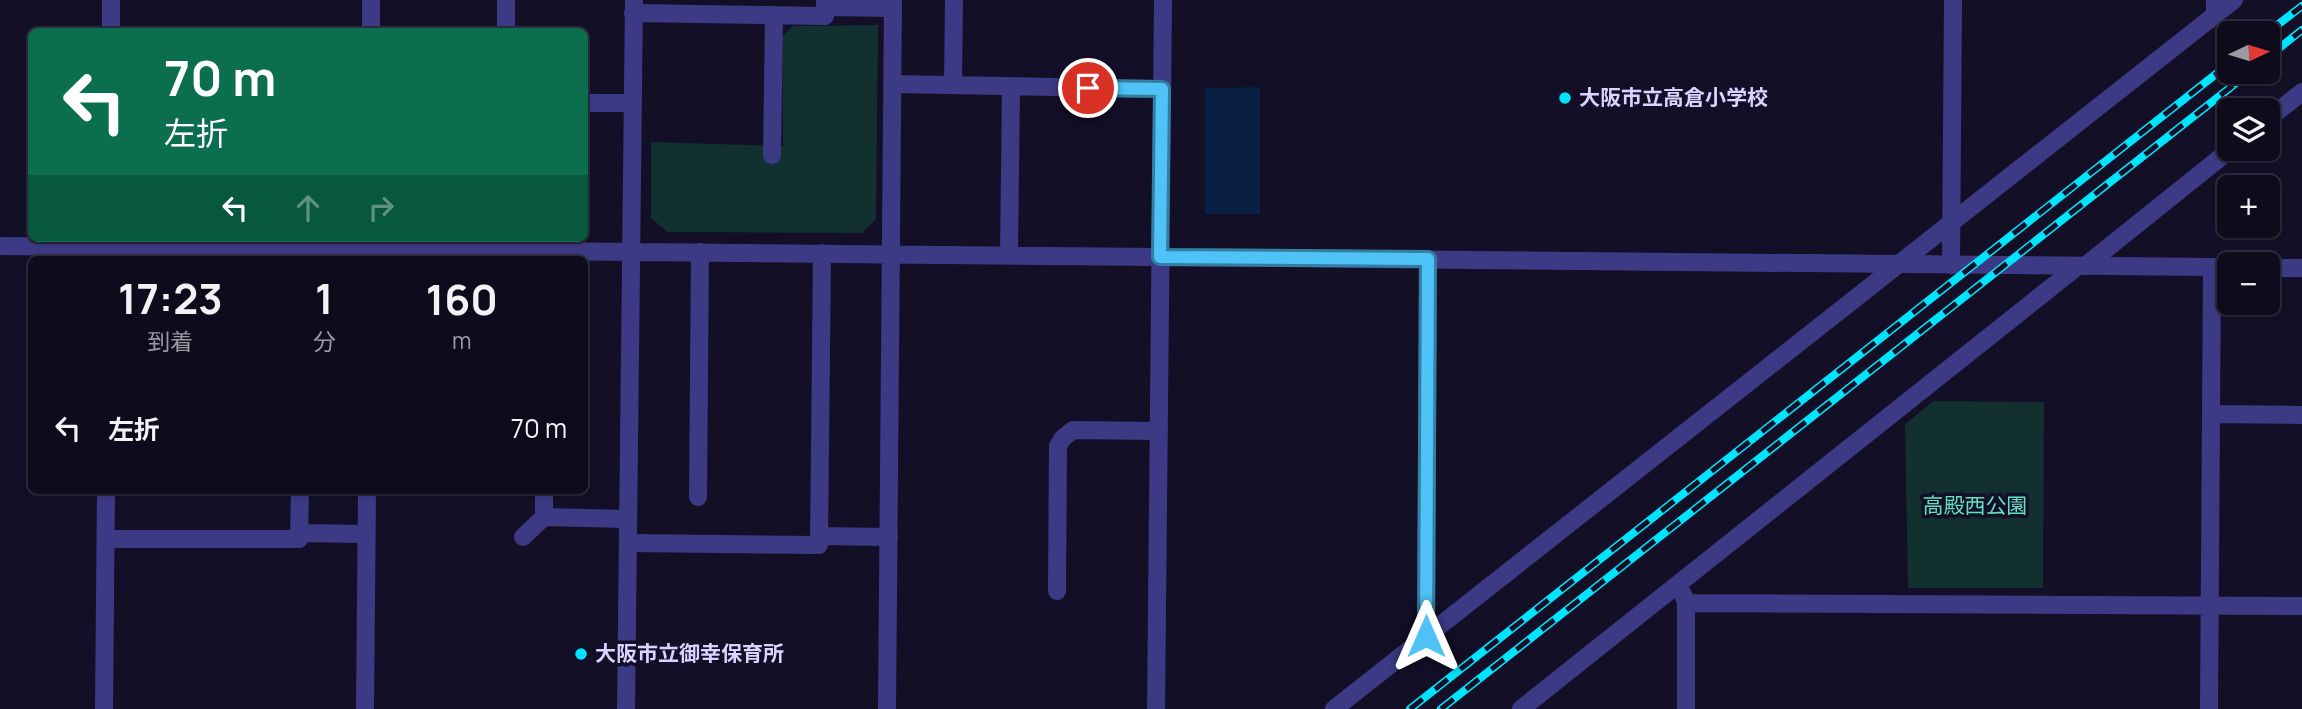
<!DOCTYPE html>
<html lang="ja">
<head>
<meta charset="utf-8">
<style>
  body { margin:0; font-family:Manrope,"Noto Sans JP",sans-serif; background:#1c1929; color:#f1f3f6; height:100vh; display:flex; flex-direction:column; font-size:26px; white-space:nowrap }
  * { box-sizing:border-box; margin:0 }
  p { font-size:23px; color:#9b9ba3 }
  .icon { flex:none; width:38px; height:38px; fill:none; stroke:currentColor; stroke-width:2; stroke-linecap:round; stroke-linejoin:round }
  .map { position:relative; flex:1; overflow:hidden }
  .details { position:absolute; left:28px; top:256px; width:560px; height:238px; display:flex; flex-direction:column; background:#0e0b1c; border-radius:10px; box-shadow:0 2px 5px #0004,0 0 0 2px #2e2b3b }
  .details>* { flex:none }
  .hud { position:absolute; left:28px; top:28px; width:560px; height:214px; border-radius:10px; box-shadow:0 2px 5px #0004,0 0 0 2px #2e2b3b; background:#0b6e4f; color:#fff; overflow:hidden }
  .needle { width:46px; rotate:86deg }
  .controls { position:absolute; left:2217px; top:21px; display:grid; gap:14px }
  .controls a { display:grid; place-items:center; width:63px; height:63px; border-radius:10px; background:#0e0b1c; box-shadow:0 2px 5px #0004,0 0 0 2px #2e2b3b; font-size:35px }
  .pin { position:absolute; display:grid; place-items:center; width:60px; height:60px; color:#fff; margin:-30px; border:4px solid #fff; border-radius:50%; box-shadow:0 2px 7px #0007 }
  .me { position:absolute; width:77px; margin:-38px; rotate:0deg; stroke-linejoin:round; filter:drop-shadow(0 0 5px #0008) }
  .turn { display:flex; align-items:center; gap:24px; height:147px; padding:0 21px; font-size:32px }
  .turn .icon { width:91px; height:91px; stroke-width:2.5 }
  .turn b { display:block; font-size:49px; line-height:60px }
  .lanes { display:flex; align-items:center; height:66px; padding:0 21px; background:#0003; justify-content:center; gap:35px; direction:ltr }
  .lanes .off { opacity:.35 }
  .eta { display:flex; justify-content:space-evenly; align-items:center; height:119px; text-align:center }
  .eta b { font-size:42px; font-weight:700; line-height:49px }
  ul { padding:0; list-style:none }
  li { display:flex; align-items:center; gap:21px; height:105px; padding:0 21px }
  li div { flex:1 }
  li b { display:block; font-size:26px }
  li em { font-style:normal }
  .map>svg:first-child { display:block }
  .green { fill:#12302f }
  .water { fill:#0a1f44 }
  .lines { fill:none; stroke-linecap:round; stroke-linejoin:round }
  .service { stroke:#3d3a85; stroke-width:18 }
  .minor { stroke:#3d3a85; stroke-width:18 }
  .tertiary { stroke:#3d3a85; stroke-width:18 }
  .rail-casing { stroke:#00e5ff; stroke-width:8 }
  .rail { stroke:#130f26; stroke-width:5; stroke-dasharray:16; stroke-linecap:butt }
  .route-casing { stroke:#337fa1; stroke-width:18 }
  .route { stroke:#4fc3f7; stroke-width:12 }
  .poi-dot { fill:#00e5ff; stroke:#130f26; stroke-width:2.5 }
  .labels { text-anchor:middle; stroke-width:7; stroke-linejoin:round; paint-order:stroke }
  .poi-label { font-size:21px; font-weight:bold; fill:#d9d4ff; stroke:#130f26; text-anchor:start }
  .park-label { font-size:21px; fill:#5fe0c0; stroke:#130f26 }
</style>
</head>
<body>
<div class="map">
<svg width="2302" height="709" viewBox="0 0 2302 709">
  <rect width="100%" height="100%" fill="#130f26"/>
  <path class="green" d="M 878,25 L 876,219 L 862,233 L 667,232 L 651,218 L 651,142 L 783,146 L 782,36 L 793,26 Z
    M 1934,401 L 2044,402 L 2043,588 L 1908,588 L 1905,424 Z"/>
  <path class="water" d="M 1260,87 L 1260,214 L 1205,214 L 1205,88 Z"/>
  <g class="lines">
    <path class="service" d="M 825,7 L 893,8
      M 633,13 L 825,16 L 825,0
      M 772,155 L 774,15
      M 698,497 L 700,252
      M 544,517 L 544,490
      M 299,533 L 366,534
      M 819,536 L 889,537
      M 523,537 L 544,517 L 628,519
      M 106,539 L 299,539 L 300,490
      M 628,543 L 819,545 L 822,253
      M 1057,591 L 1058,446 L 1062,439 L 1073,430 L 1159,431"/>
    <path class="minor" d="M 506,0 L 506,32
      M 111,32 L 111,0
      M 371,32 L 371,0
      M 892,84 L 1162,89
      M 953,85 L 954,0
      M 584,103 L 632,103
      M 2268,119 L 2302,92
      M 0,246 L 1160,257
      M 1009,255 L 1011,86
      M 1951,265 L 1953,0
      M 2085,266 L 2231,149
      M 2268,268 L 2302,268
      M 2211,414 L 2302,415
      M 1683,594 L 1686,603 L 1686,709
      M 1686,603 L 2302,606
      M 1426,636 L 1428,259
      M 104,709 L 106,490
      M 365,709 L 367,490
      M 626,709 L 634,0
      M 887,709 L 893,0
      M 1334,709 L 2234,0
      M 1521,709 L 2078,266
      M 2209,709 L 2212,267 L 2230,268"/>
    <path class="tertiary" d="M 2215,15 L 2215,0
      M 1160,257 L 2212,267
      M 1156,709 L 1163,0"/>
    <g class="rail-casing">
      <path id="rail" d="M 2267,33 L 2302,6
        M 2268,57 L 2302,30
        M 1410,709 L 2230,63
        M 1441,709 L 2250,72"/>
    </g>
    <use href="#rail" class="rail"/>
  </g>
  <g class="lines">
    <g class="route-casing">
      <path id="route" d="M 1088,88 L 1162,89 L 1160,257 L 1428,259 L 1426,636"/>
    </g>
    <use href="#route" class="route"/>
  </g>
  <g class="poi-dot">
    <circle cx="1565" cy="98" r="7"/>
    <circle cx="581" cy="654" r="7"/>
  </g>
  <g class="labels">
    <g class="poi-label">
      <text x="1579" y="105">大阪市立高倉小学校</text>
      <text x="595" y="661">大阪市立御幸保育所</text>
    </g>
    <g class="park-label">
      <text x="1975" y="513">高殿西公園</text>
    </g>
  </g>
</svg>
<div class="controls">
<a><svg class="needle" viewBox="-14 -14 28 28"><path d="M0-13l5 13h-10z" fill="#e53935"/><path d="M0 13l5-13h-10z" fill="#9b9ba3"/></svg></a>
<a><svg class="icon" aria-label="layers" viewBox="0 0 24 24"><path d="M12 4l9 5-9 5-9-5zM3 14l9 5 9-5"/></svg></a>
<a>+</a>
<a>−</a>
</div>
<div class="pin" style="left:1088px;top:88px;background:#d93025"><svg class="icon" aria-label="arrive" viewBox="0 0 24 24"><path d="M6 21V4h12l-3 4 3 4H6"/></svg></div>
<svg class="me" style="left:1426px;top:636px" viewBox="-20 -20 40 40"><path d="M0-17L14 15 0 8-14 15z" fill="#4fc3f7" stroke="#fff" stroke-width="4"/></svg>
<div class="hud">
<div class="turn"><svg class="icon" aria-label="left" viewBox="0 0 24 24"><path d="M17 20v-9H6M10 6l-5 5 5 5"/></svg><div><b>70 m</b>左折</div></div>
<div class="lanes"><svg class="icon" aria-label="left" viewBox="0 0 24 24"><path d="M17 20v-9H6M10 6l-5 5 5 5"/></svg><svg class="icon off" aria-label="ahead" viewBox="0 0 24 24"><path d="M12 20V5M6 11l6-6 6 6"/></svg><svg class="icon off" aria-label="right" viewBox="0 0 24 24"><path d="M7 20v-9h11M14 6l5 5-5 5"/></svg></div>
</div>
<section class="details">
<div class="eta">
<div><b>17:23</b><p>到着</p></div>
<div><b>1</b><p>分</p></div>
<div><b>160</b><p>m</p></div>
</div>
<ul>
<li><svg class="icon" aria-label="left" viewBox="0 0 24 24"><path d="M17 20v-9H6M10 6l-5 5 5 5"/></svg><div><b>左折</b></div><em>70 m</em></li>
</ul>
</section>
</div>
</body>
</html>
